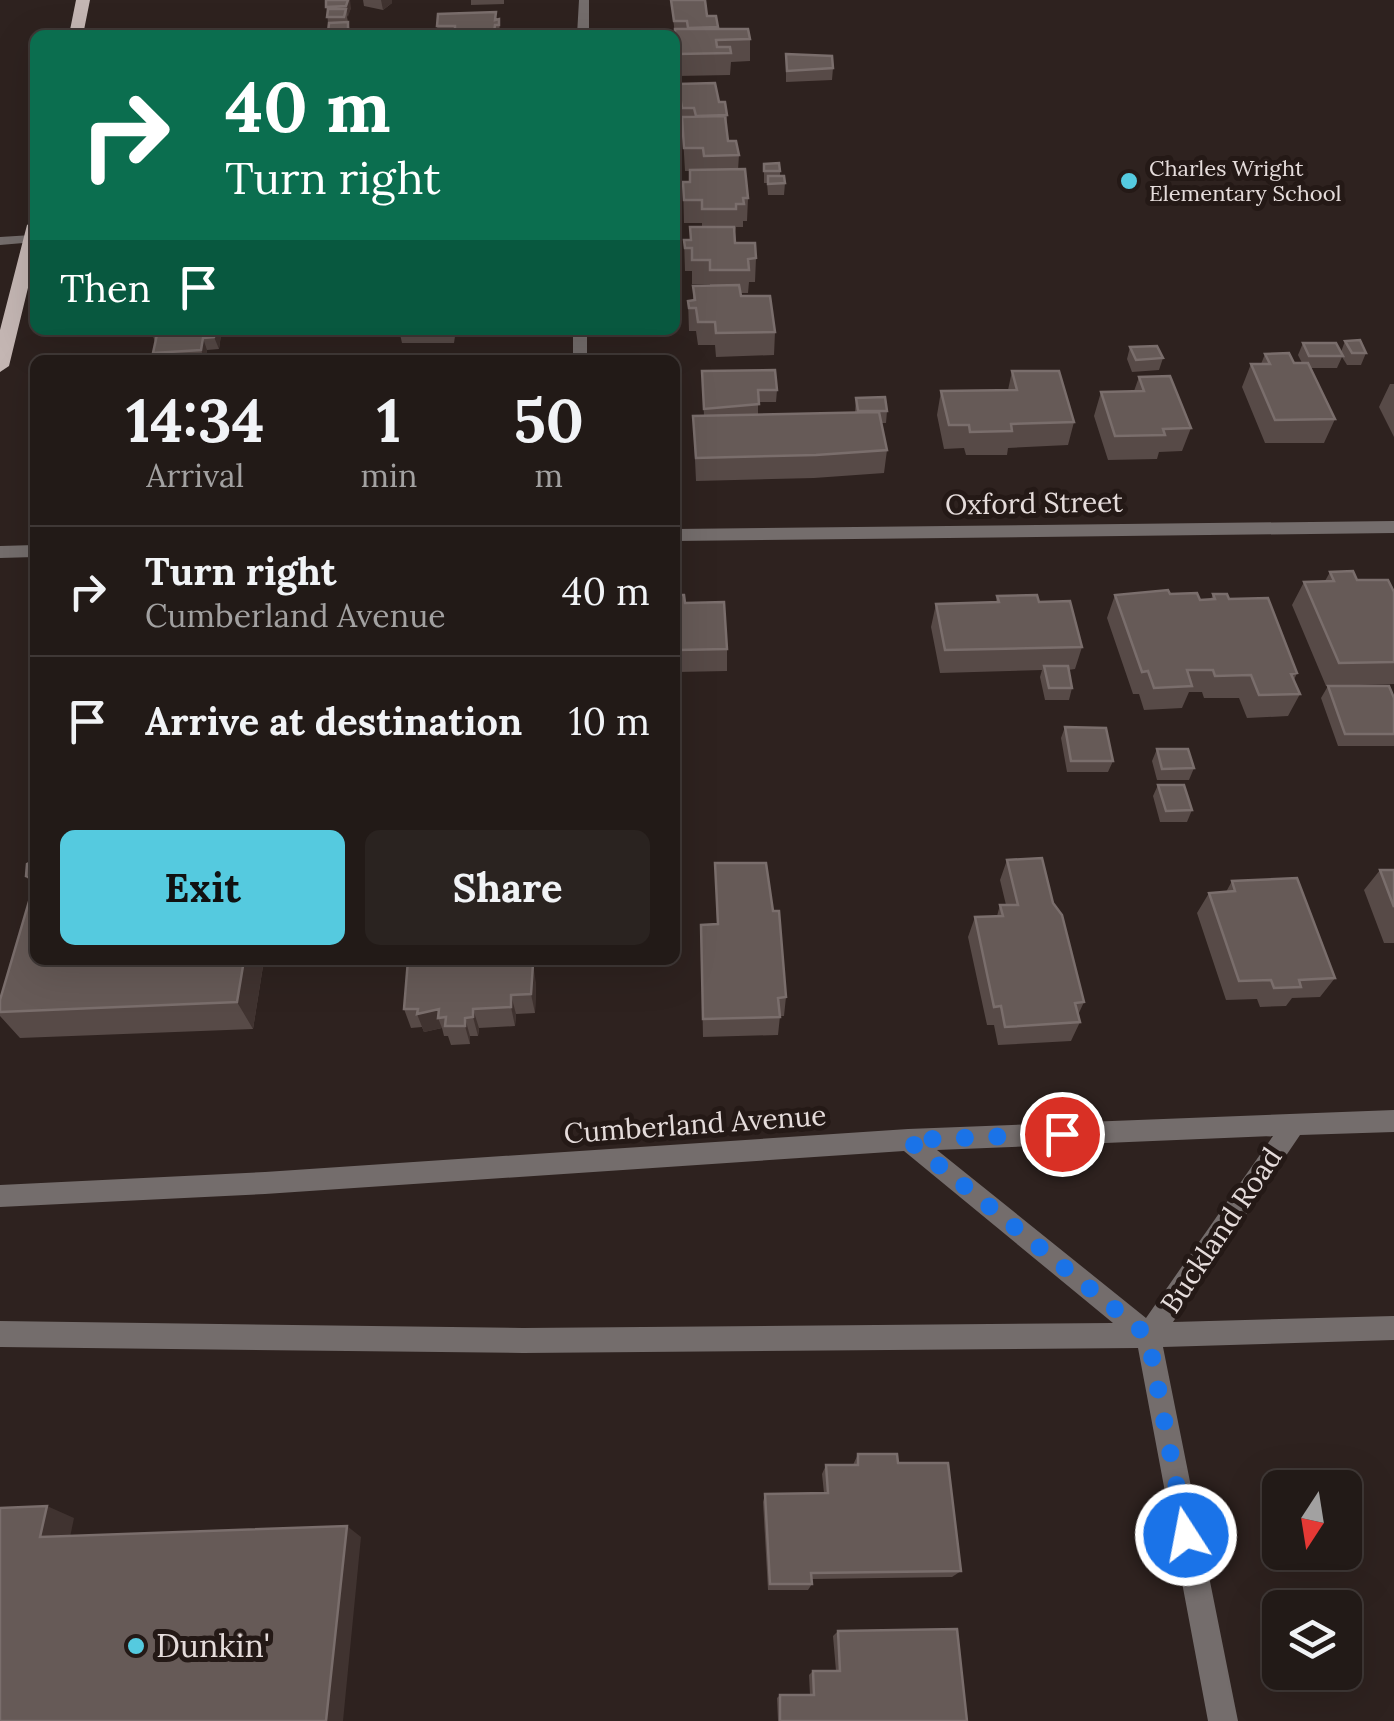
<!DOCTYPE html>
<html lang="en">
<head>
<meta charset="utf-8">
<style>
  body { margin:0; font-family:Lora,serif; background:#2a2320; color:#f1f3f6; height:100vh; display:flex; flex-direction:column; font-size:38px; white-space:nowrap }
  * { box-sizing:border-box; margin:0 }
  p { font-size:32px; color:#a2a1a1 }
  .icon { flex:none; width:55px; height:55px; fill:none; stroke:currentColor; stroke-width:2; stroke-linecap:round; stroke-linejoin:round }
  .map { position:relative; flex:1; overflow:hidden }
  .drawer { position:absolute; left:30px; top:355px; width:650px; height:610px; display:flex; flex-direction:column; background:#221a17; border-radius:15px; box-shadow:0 10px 40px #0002,0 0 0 2px #3f3836 }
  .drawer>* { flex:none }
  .guide { position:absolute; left:30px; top:30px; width:650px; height:305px; border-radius:15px; box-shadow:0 10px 40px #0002,0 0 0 2px #3f3836; background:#0b6e4f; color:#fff; overflow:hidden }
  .needle { width:65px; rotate:192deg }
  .buttons { position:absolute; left:1262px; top:1470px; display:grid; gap:20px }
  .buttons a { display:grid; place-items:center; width:100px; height:100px; border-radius:15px; background:#221a17; box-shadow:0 10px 40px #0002,0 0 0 2px #3f3836; font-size:50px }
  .pin { position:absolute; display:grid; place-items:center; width:85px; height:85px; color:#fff; margin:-42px; border:5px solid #fff; border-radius:50%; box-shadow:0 2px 10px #0007 }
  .me { position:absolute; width:110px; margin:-55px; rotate:349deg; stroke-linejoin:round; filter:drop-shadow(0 0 8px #0008) }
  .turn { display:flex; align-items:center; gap:35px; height:210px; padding:0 30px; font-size:45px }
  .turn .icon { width:130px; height:130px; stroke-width:2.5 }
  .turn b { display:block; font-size:70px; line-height:85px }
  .then { display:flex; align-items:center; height:95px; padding:0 30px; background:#0003; gap:20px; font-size:38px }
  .eta { display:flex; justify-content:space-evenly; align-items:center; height:170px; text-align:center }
  .eta b { font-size:60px; font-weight:700; line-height:70px }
  .button { display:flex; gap:20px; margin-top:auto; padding:20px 30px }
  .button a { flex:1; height:115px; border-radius:15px; background:#55cadf; color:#111; font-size:40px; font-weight:700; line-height:115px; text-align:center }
  .button a+a { background:#2a2320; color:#f1f3f6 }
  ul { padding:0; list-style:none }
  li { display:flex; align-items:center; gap:30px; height:130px; padding:0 30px; border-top:2px solid #3f3836 }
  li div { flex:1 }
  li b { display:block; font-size:38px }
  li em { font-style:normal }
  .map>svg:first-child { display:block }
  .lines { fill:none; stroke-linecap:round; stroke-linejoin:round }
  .service { fill:#746d6c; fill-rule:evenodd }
  .minor { fill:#746d6c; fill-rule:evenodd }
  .primary { fill:#c4b6b3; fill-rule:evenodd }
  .wall { fill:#574a47 }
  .shaded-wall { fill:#403330 }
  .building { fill:#665a57; stroke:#7a6e6c; stroke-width:2.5 }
  .route { stroke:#1a73e8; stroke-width:18; stroke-dasharray:0 32.4 }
  .poi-dot { fill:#55cadf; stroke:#241916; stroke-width:4 }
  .labels { text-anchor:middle; stroke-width:10; stroke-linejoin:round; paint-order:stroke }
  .far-poi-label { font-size:22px; fill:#e5dcdb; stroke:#241916; text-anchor:start }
  .street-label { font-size:28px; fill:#e5dcdb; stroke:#241916 }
  .near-poi-label { font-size:32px; fill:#e5dcdb; stroke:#241916; text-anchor:start }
</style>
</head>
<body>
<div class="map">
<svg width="1394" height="1721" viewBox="0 0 1394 1721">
  <rect width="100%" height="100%" fill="#2e221f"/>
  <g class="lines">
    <path class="service" d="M 32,235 L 35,242 L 0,245 L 0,237 Z"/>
    <path class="minor" d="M 579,0 L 589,0 L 589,35 L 577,35 Z
      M 573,330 L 587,330 L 587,360 L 573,360 Z
      M 1394,521 L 1394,533 L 675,541 L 675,529 Z
      M 35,545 L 35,557 L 0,558 L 0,546 Z
      M 1394,1110 L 1394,1132 L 1300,1135 L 1173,1322 L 1394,1316 L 1394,1340 L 1163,1347 L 1238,1721 L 1208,1721 L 1138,1348 L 523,1353 L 0,1347 L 0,1321 L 523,1328 L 1113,1323 L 904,1151 L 265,1194 L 0,1207 L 0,1185 L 265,1172 L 908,1129 ZM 1273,1136 L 1146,1318 L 937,1150 Z"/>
    <path class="primary" d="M 76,0 L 90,0 L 83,35 L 69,35 Z
      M 35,220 L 35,259 L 9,366 L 0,372 L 0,330 L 27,225 Z"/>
  </g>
  <path class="wall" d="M 326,0 L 351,8 L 347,17 L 351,35 L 329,35 Z
    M 363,0 L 392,0 L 392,3 L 383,10 L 364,6 Z
    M 471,0 L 504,0 L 504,4 L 471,5 Z
    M 671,0 L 707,16 L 718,29 L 750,39 L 750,61 L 731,62 L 730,75 L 677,76 L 675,71 L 675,35 Z
    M 496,12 L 496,20 L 499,19 L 500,35 L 438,35 L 437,26 Z
    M 786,54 L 833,68 L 832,80 L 786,82 Z
    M 678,84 L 719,102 L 727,115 L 726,127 L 728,141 L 739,155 L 738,170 L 748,198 L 747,221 L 743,221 L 743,227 L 736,227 L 735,232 L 734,232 L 735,243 L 756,258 L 755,282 L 749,282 L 748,293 L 740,293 L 741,296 L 775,332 L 774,355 L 716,357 L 715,345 L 698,345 L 696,331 L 689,331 L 688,301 L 693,300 L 693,286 L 710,286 L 710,284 L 692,284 L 692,271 L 685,271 L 684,240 L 690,240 L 702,227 L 702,223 L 684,223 L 683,182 L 690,182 L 690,171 L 685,171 L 682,120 L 678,96 Z
    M 764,164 L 780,171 L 780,176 L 785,183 L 784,195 L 768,195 L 767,183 L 764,183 Z
    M 151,330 L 230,330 L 230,334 L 221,335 L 219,349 L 207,350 L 205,360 L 155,360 L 153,353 L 155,342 Z
    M 399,330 L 456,330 L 454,343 L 402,343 Z
    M 1345,341 L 1366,353 L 1361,365 L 1347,365 L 1342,357 L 1337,368 L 1310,368 L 1335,419 L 1324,443 L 1265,443 L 1242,387 L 1251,364 L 1261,364 L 1265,354 L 1294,363 L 1302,363 L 1298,355 L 1303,343 L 1341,352 Z
    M 1130,347 L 1163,358 L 1159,370 L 1132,372 L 1127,359 Z
    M 702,371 L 777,390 L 776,402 L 758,402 L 758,415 L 855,412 L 856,398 L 887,411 L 886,423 L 882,423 L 887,450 L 884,473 L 814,478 L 696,481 L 693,416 L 704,416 Z
    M 1012,371 L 1074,422 L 1068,445 L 1008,448 L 1007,455 L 966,455 L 964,448 L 944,449 L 937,415 L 941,391 L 1008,390 Z
    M 1139,377 L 1191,428 L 1182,451 L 1159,452 L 1157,459 L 1108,460 L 1094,416 L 1101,392 L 1134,391 Z
    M 1390,384 L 1394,384 L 1394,437 L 1379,407 Z
    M 1330,572 L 1394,592 L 1394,684 L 1326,686 L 1292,605 L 1304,582 L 1325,581 Z
    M 1170,594 L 1200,600 L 1211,599 L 1213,594 L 1229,599 L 1297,673 L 1294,680 L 1300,694 L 1288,716 L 1247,718 L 1239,698 L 1204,698 L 1202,692 L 1189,692 L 1182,708 L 1144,710 L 1139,694 L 1133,694 L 1107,618 L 1115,595 Z
    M 675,595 L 685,603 L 727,649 L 727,671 L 677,672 L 678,702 L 675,702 Z
    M 997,596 L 1039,602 L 1082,647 L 1075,669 L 1068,670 L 1072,688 L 1069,700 L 1045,700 L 1040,677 L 1042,670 L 940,673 L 931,627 L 936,604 L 996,602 Z
    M 1328,686 L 1394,698 L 1394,746 L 1338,746 L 1321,698 Z
    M 1065,727 L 1113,761 L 1108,772 L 1067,772 L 1061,738 Z
    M 1157,749 L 1194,768 L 1189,780 L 1157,780 L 1152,761 Z
    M 1158,785 L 1192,810 L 1187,822 L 1160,822 L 1153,796 Z
    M 35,860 L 35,960 L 264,960 L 253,1029 L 20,1038 L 0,1016 L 0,1000 L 33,887 L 26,876 Z
    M 1007,860 L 1053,903 L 1084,1002 L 1078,1015 L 1080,1022 L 1071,1041 L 998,1045 L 994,1025 L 987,1025 L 968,937 L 975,917 L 997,916 L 1000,905 L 1006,905 L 1000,880 Z
    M 715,863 L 786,997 L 784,1016 L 780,1016 L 778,1035 L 703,1037 L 701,945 L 717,924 Z
    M 1380,870 L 1394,870 L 1394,943 L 1384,943 L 1364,890 Z
    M 1232,881 L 1335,978 L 1320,997 L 1292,998 L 1286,1006 L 1260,1007 L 1257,999 L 1226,1000 L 1197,913 L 1209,893 L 1226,892 Z
    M 408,960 L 516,960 L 516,964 L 536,983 L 535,1013 L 516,1014 L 515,1026 L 479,1028 L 478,1036 L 470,1036 L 470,1044 L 451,1045 L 448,1036 L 444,1036 L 442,1028 L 424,1032 L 422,1027 L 411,1028 L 404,1009 Z
    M 858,1454 L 898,1463 L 961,1571 L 952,1577 L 812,1579 L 812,1584 L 808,1590 L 768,1590 L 763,1502 L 765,1494 L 824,1493 L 822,1474 L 826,1465 L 853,1465 Z
    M 838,1631 L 967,1721 L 778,1721 L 777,1698 L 780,1695 L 810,1695 L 809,1675 L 813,1671 L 836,1671 L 833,1636 Z"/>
  <path class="shaded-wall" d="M 348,0 L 350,0 L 351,8 L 348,17 L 346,6 Z
    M 381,0 L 392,0 L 392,3 L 383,10 Z
    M 216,330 L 220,330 L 221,335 L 219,349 L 214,337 Z
    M 203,338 L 207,350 L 205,360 L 201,350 Z
    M 244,960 L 264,960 L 253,1029 L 237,1002 Z
    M 533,964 L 536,983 L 535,1013 L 531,994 Z
    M 511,995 L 516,1014 L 515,1026 L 511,1007 Z
    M 439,1009 L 438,1018 L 442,1028 L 424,1032 L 417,1014 Z
    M 473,1009 L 479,1028 L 478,1036 L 473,1017 Z
    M 465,1018 L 470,1036 L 470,1044 L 465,1026 Z
    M 47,1506 L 74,1518 L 68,1547 L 40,1537 Z
    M 347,1526 L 361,1537 L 343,1721 L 326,1721 Z"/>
  <path class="building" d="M 326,0 L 348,0 L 346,6 L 326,7 Z
    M 671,0 L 705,0 L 707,16 L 716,16 L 718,27 L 688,28 L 687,21 L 674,21 Z
    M 328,9 L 346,9 L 344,17 L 327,17 Z
    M 496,12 L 495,20 L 499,19 L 499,25 L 495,25 L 494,32 L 455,34 L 455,26 L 437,26 L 438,14 Z
    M 348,22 L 348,31 L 328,32 L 329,23 Z
    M 675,29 L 748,29 L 750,39 L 716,40 L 717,47 L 730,47 L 731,53 L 677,54 L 675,49 Z
    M 786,54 L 832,56 L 833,68 L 787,71 Z
    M 715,83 L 719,102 L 725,102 L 727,115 L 696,116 L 694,108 L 682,108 L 678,84 Z
    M 725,116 L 728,141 L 736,141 L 739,155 L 704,156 L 703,148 L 684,148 L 682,117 Z
    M 779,163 L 780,171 L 764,171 L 764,164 Z
    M 745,169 L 748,198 L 743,198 L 744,204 L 736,204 L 736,209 L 702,209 L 702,200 L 684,200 L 683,182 L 690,182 L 690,170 Z
    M 768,176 L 784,176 L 785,183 L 768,184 Z
    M 690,227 L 734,227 L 735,243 L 755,243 L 756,258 L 748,259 L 749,270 L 710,270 L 710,260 L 692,260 L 692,248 L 685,248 L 684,240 L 691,240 Z
    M 739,285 L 741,296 L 770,296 L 775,332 L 716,333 L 715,322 L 698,322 L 696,308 L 689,308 L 688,301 L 695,300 L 693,286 Z
    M 151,330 L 216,330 L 214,337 L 203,338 L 201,350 L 153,353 L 158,330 Z
    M 1360,340 L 1366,353 L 1352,353 L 1345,341 Z
    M 1303,343 L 1336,343 L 1343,356 L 1309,356 Z
    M 1157,346 L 1163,358 L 1136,360 L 1130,347 Z
    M 1289,353 L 1294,363 L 1308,363 L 1335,419 L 1275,420 L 1251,364 L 1270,364 L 1265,354 Z
    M 775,370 L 777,390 L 758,390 L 759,404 L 704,409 L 702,371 Z
    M 1012,371 L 1059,371 L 1074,422 L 1011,424 L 1012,431 L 970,432 L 969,425 L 949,425 L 941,391 L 1017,390 Z
    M 1170,376 L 1191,428 L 1163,429 L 1165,435 L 1115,436 L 1101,392 L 1144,391 L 1139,377 Z
    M 885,397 L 887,411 L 858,411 L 856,398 Z
    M 879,412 L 887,450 L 816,455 L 696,458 L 693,416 Z
    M 1353,571 L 1357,580 L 1388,580 L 1394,592 L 1394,662 L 1339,663 L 1304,582 L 1334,581 L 1330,572 Z
    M 1168,590 L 1170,594 L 1197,593 L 1200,600 L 1215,599 L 1213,594 L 1227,594 L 1229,599 L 1268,598 L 1297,673 L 1291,674 L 1300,694 L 1259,695 L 1251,675 L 1215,676 L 1213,670 L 1187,670 L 1192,686 L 1154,688 L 1148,671 L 1142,672 L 1115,595 Z
    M 675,595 L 684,595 L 685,603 L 724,602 L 727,649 L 677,650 L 677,679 L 675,679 Z
    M 1037,595 L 1039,602 L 1070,601 L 1082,647 L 945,650 L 936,604 L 999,602 L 997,596 Z
    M 1044,666 L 1068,666 L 1072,688 L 1049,688 Z
    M 1328,686 L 1389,686 L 1394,698 L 1394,734 L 1345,734 Z
    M 1065,727 L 1106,728 L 1113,761 L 1071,761 Z
    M 1157,749 L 1188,749 L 1194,768 L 1162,769 Z
    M 1158,785 L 1184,785 L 1192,810 L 1166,811 Z
    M 1042,858 L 1053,903 L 1062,915 L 1084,1002 L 1075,1003 L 1080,1022 L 1005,1027 L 1001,1006 L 994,1007 L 975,917 L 1003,916 L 1000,905 L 1018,905 L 1007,860 Z
    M 35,860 L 35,879 L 26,876 L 27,864 Z
    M 715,863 L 766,863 L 773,911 L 779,911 L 786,997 L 778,998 L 780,1017 L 703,1019 L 701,925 L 718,924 Z
    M 1380,870 L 1394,870 L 1394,907 Z
    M 1297,878 L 1335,978 L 1299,980 L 1301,987 L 1274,988 L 1271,980 L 1239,981 L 1209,893 L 1235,891 L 1232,881 Z
    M 35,881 L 35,960 L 244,960 L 237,1002 L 0,1012 L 0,1000 Z
    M 408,960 L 511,960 L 511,965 L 533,964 L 531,994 L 511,995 L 511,1007 L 473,1009 L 473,1017 L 465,1018 L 465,1026 L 445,1026 L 446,1017 L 438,1018 L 439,1009 L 417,1014 L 418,1009 L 404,1009 Z
    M 858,1454 L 897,1454 L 898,1463 L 948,1463 L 961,1571 L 811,1573 L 812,1584 L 770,1584 L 765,1494 L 828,1493 L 826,1465 L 858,1465 Z
    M 47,1506 L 40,1537 L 347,1526 L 326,1721 L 0,1721 L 0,1508 Z
    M 957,1629 L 967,1721 L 780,1721 L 780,1695 L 814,1695 L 813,1671 L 840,1671 L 838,1631 Z"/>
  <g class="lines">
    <path class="route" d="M 1062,1134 L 908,1140 L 1148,1336 L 1186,1535"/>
  </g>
  <g class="poi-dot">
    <circle cx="1129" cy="181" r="10"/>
    <circle cx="136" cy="1646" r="10"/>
  </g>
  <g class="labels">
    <g class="far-poi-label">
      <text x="1149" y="176">Charles Wright<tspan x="1149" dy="25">Elementary School</tspan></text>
    </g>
    <g class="street-label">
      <text transform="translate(1034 503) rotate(-1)" y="10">Oxford Street</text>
      <text transform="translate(695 1124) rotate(-4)" y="10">Cumberland Avenue</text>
      <text transform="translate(1221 1230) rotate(-56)" y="10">Buckland Road</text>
    </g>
    <g class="near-poi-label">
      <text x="156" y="1657">Dunkin'</text>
    </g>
  </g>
</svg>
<div class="buttons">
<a><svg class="needle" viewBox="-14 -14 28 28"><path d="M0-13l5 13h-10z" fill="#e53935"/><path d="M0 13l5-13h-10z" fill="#a2a1a1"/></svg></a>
<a><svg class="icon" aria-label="layers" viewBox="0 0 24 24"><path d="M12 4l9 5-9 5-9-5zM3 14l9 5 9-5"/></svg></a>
</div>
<div class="pin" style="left:1062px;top:1134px;background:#d93025"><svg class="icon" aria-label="arrive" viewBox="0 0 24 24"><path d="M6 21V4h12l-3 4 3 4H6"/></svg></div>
<svg class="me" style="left:1186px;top:1535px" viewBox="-20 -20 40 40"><circle r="17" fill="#1a73e8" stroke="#fff" stroke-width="3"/><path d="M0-11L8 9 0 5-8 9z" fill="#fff"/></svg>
<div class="guide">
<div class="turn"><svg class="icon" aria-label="right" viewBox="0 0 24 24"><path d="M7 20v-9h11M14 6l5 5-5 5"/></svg><div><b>40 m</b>Turn right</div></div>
<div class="then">Then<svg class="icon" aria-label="arrive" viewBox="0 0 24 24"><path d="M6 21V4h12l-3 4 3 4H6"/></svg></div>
</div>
<section class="drawer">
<div class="eta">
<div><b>14:34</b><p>Arrival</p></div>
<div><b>1</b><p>min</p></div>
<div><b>50</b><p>m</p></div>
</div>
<ul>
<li><svg class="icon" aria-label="right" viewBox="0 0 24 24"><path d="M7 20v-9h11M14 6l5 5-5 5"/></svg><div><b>Turn right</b><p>Cumberland Avenue</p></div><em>40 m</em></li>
<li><svg class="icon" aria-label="arrive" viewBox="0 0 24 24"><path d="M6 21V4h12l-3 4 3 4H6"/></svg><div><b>Arrive at destination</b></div><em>10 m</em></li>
</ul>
<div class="button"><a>Exit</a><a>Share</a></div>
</section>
</div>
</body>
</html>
